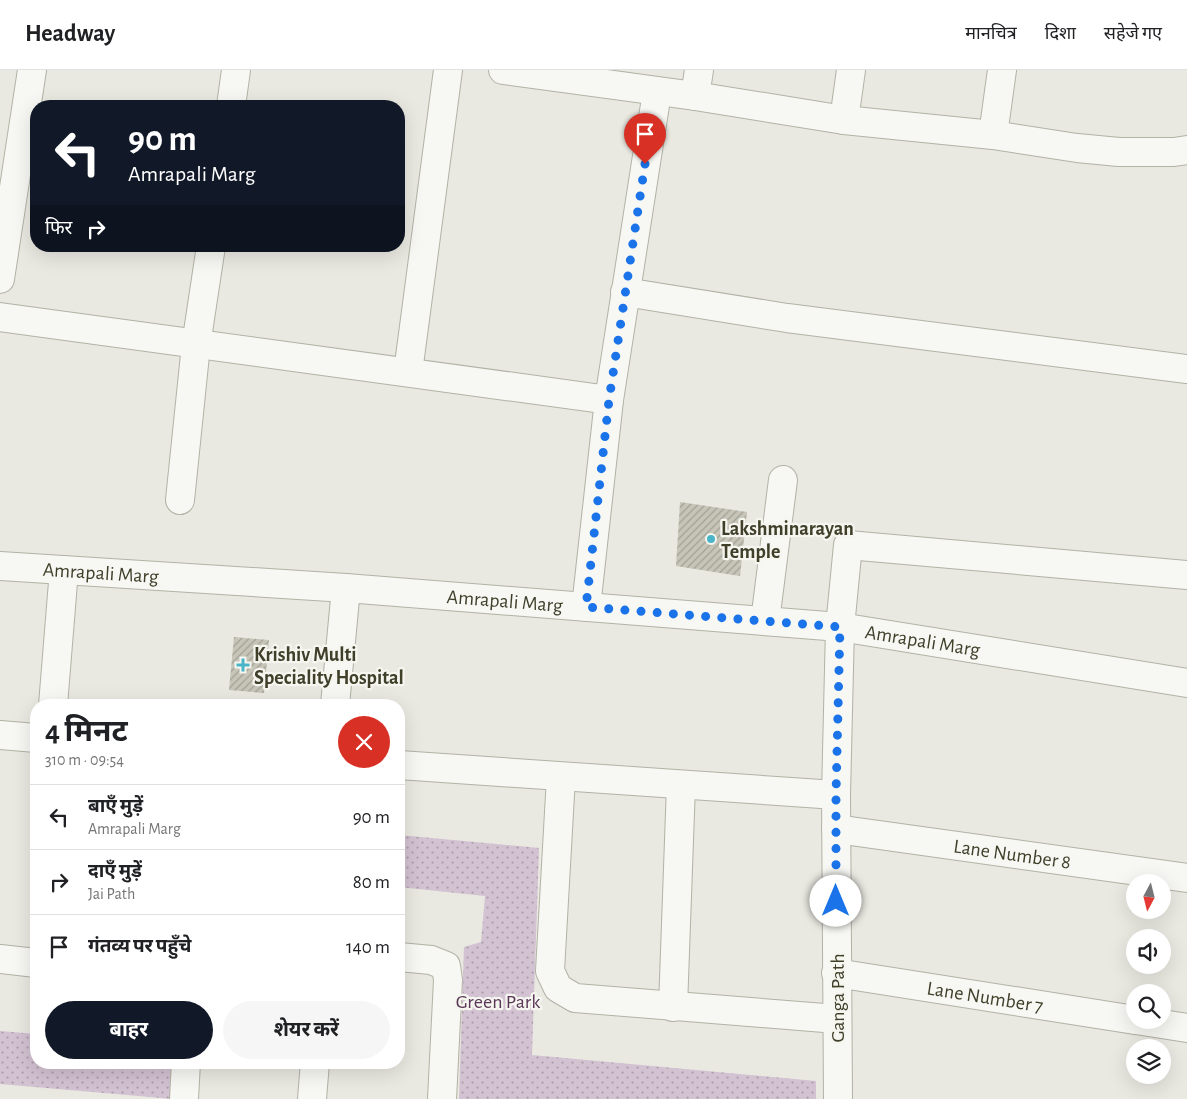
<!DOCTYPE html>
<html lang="hi">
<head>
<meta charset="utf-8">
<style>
  body { margin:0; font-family:"Alegreya Sans","Noto Sans Devanagari",sans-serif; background:#f6f6f6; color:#202124; height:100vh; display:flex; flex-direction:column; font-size:19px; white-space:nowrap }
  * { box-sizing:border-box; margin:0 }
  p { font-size:16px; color:#757577 }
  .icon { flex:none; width:28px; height:28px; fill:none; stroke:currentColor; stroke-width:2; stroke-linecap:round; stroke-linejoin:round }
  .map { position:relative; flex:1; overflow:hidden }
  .sheet { position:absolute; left:30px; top:629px; width:375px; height:370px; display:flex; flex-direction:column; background:#fff; border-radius:20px; box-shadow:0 5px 20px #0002 }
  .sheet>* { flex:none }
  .banner { position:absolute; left:30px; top:30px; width:375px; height:152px; border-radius:20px; box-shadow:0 5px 20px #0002; background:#111827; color:#fff; overflow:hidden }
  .needle { width:32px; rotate:187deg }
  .buttons { position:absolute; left:1126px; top:804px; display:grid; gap:10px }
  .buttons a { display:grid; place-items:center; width:45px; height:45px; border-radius:50%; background:#fff; box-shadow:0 5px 20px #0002; font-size:25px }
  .pin { position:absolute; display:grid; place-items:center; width:42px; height:42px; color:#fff; margin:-51px -21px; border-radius:50% 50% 50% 0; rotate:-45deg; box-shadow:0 0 5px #0007 }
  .pin .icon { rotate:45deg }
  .me { position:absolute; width:55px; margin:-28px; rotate:0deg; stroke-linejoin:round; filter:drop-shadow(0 0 4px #0008) }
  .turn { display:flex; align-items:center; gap:18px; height:105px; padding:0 15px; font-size:22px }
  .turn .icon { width:65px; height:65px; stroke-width:2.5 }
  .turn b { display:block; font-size:35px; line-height:42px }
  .then { display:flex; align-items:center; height:48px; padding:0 15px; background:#0003; gap:10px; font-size:19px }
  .round { display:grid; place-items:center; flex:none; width:52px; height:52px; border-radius:26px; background:#f6f6f6 }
  .overview { display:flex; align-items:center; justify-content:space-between; height:85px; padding:0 15px }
  h1 { font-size:30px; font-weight:700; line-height:38px }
  .cta { display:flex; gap:10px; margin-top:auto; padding:10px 15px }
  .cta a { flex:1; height:58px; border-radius:30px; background:#111827; color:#fff; font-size:20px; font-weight:700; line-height:58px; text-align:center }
  .cta a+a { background:#f6f6f6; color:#202124 }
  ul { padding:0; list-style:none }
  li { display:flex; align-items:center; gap:15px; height:65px; padding:0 15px; border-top:1px solid #e0e0e0 }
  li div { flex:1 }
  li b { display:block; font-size:19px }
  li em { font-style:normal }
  header { display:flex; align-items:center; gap:30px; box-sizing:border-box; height:70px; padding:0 25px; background:#fff; border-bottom:1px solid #e0e0e0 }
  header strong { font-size:24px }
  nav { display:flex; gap:28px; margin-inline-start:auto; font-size:18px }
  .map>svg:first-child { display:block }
  .grass { fill:url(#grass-dots) }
  .building { fill:url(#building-hatch) }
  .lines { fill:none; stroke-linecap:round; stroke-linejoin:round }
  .minor-casing { stroke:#b3b2a6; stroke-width:30 }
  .minor { stroke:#f7f7f3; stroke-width:28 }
  .route { stroke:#1a73e8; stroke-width:9; stroke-dasharray:0 16.2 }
  .poi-dot { fill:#4ab4c9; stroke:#f6f6f0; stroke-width:2 }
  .labels { text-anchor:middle; stroke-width:4.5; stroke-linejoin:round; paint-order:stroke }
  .poi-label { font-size:20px; font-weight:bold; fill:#403f2a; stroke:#f6f6f0; text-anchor:start }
  .street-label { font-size:20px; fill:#403f2a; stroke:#f6f6f0 }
  .park-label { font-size:20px; fill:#5b3757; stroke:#f6f6f0 }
</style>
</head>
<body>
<header>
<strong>Headway</strong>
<nav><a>मानचित्र</a><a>दिशा</a><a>सहेजे गए</a></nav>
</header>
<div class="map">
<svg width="1187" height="1029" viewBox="0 0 1187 1029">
  <defs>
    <pattern id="grass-dots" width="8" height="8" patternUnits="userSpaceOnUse" patternTransform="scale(1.25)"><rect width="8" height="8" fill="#d3c2d2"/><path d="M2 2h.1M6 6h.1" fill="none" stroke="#ad9fab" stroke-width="1.8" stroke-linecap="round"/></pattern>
    <pattern id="building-hatch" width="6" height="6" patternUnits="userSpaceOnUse" patternTransform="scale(1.25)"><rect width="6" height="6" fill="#c6c5b8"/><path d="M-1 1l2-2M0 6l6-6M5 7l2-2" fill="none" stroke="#a2a196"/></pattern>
  </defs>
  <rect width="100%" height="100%" fill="#e9e8e1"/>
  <path class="grass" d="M 399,765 L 539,778 L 532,985 L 816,1011 L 816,1029 L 459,1029 L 464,877 L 481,872 L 485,826 L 399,817 Z
    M 0,961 L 36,964 L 36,992 L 176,993 L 173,1029 L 0,1014 Z"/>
  <path class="building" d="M 680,432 L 747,442 L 740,506 L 676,496 Z
    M 234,567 L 269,570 L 264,623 L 229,620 Z"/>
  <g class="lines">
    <g class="minor-casing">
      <g id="minor">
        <path d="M 503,0 L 695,26 L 844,50 L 993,65 L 1077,78 L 1119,82 L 1174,82 L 1187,80"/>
        <path d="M 695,26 L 699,0"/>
        <path d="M 231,36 L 236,0"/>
        <path d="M 844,50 L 851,0"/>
        <path d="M 993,65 L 1002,0"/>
        <path d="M 0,209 L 32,0"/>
        <path d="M 625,222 L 787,248 L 1187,299"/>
        <path d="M 0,247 L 609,330"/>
        <path d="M 408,302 L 448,0"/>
        <path d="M 180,430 L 196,275 L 211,176"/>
        <path id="s1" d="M 0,496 L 346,518 L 840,557 L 1187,613"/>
        <path d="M 586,537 L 609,330 L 657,22"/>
        <path d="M 765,551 L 783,410"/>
        <path d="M 53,635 L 64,500"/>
        <path d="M 335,635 L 346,518"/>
        <path d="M 0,665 L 36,668"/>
        <path d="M 399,695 L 836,725"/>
        <path d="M 561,707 L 550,901 L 558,918 L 575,928 L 837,949"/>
        <path id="s2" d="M 836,759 L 1187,808"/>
        <path d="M 399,887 L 431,890 L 446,896 L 448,910 L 442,1029"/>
        <path d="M 0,889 L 36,893"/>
        <path id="s3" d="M 836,903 L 1135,950"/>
        <path d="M 673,937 L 681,715"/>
        <path d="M 1136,950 L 1187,958"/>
        <path d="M 184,1029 L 186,992"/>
        <path d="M 312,1029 L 315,992"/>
        <path d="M 838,1029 L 836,725 L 840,557 L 848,475 L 1187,505"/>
      </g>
    </g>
    <use href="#minor" class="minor"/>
  </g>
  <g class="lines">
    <path class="route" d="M 645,94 L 609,330 L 586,537 L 840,557 L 836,725 L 836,831"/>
  </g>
  <g class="poi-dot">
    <circle cx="711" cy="469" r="5"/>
    <path d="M240.5 587.5h5v5h5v5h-5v5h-5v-5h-5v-5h5z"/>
  </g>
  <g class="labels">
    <g class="poi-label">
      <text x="721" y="465">Lakshminarayan<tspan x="721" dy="23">Temple</tspan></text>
      <text x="254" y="591">Krishiv Multi<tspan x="254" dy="23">Speciality Hospital</tspan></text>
    </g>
    <g class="street-label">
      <text dy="7" stroke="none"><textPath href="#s1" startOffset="101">Amrapali Marg</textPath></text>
      <text dy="7" stroke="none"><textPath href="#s1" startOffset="506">Amrapali Marg</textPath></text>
      <text dy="7" stroke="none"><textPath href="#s1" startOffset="926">Amrapali Marg</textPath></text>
      <text dy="7" stroke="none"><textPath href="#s2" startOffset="178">Lane Number 8</textPath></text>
      <text dy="7" stroke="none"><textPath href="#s3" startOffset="151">Lane Number 7</textPath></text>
      <text transform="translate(837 928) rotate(-90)" y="7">Ganga Path</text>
    </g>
    <g class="park-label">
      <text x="498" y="938">Green Park</text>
    </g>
  </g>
</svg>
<div class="buttons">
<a><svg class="needle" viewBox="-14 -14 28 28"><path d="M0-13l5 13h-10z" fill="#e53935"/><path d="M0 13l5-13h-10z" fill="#757577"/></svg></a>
<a><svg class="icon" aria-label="sound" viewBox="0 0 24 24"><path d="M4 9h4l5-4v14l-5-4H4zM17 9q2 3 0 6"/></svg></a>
<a><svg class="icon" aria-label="search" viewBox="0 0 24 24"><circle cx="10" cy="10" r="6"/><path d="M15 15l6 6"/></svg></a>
<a><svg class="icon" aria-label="layers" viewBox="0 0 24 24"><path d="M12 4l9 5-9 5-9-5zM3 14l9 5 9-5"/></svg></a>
</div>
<div class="pin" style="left:645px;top:94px;background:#d93025"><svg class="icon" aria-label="arrive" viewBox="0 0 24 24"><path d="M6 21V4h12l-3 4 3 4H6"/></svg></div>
<svg class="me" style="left:836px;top:831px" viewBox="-20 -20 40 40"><circle r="19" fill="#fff"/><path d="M0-13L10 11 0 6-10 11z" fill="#1a73e8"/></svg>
<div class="banner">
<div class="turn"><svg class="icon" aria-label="left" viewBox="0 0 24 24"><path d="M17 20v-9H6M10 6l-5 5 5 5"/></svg><div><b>90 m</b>Amrapali Marg</div></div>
<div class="then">फिर<svg class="icon" aria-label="right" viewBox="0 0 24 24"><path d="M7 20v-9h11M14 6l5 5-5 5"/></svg></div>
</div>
<section class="sheet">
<div class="overview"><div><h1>4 मिनट</h1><p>310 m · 09:54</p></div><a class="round" style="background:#d93025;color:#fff"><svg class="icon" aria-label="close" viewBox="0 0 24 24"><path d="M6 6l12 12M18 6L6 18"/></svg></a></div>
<ul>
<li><svg class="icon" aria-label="left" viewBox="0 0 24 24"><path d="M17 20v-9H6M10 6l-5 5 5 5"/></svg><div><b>बाएँ मुड़ें</b><p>Amrapali Marg</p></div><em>90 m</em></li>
<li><svg class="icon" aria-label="right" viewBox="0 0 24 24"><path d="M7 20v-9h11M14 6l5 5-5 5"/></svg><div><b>दाएँ मुड़ें</b><p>Jai Path</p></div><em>80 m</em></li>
<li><svg class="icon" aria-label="arrive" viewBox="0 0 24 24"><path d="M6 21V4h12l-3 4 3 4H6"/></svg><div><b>गंतव्य पर पहुँचे</b></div><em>140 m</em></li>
</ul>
<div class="cta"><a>बाहर</a><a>शेयर करें</a></div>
</section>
</div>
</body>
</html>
